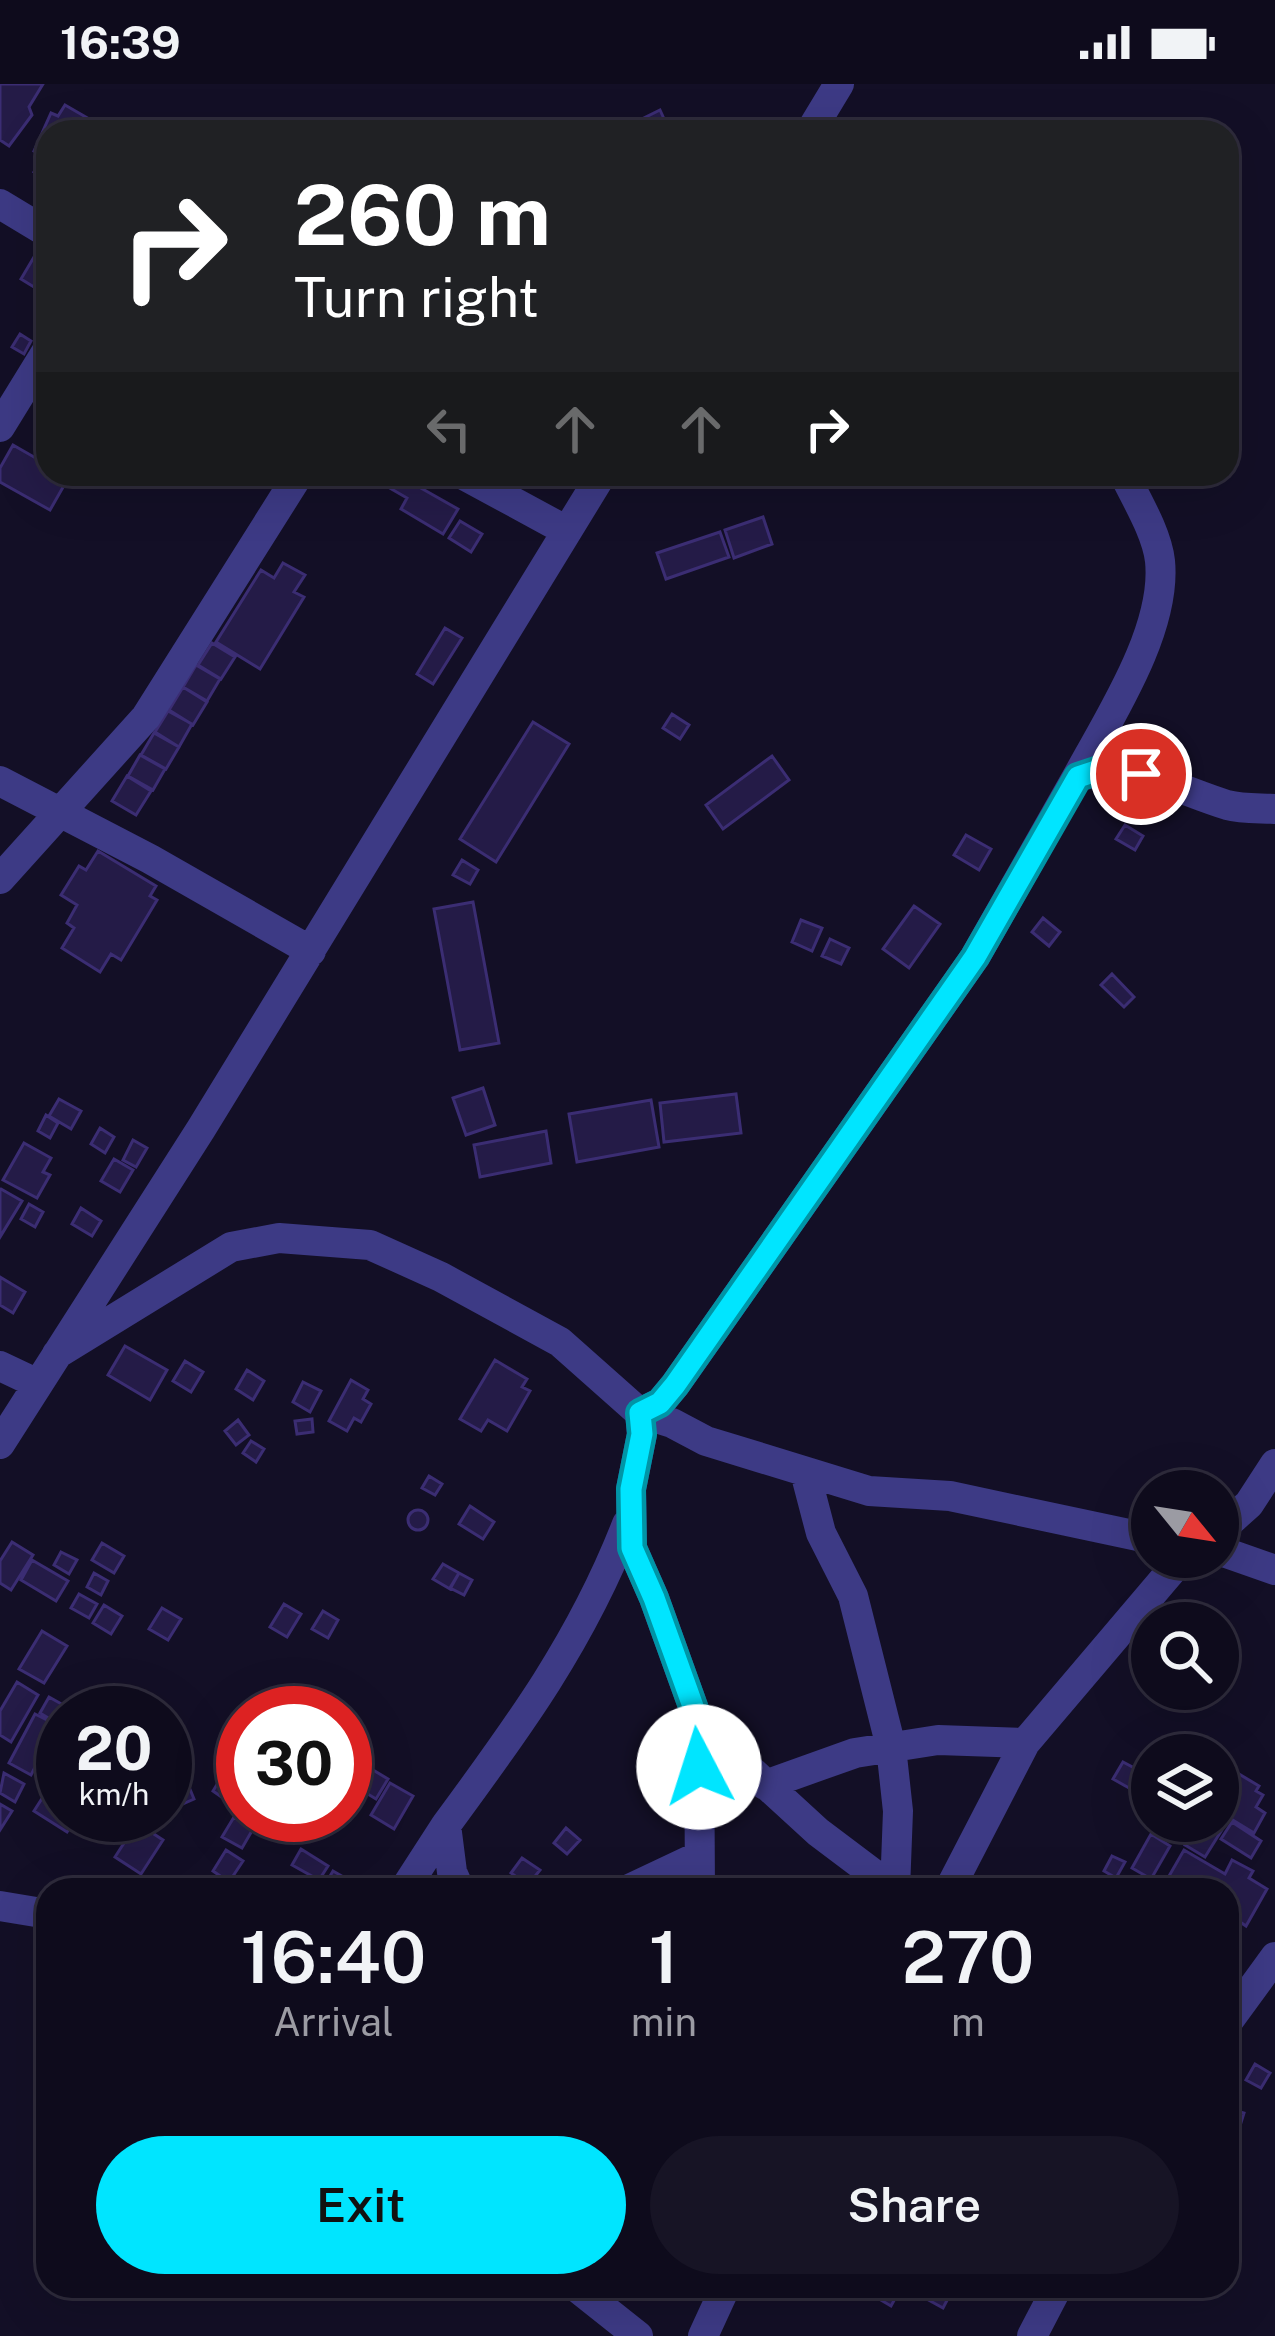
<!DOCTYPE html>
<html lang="en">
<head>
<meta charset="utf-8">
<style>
  body { margin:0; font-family:"Public Sans",sans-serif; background:#171425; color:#f1f3f6; height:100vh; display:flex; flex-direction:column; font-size:45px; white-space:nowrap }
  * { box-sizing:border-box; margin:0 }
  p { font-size:39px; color:#9b9ba3 }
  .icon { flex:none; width:66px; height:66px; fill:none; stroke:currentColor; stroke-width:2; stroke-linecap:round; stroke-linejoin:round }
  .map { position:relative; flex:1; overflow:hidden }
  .details { position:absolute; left:36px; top:1794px; width:1203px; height:420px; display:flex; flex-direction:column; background:#0e0b1c; border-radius:36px; box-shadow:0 12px 48px #0002,0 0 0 3px #2e2b3b }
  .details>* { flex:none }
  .banner { position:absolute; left:36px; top:36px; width:1203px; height:366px; border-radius:36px; box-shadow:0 12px 48px #0002,0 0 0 3px #2e2b3b; background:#202124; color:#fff; overflow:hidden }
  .needle { width:78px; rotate:120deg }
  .fabs { position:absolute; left:1131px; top:1386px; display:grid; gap:24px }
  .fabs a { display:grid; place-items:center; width:108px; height:108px; border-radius:50%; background:#0e0b1c; box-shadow:0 12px 48px #0002,0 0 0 3px #2e2b3b; font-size:60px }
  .speed { position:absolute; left:36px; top:1602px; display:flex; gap:24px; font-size:60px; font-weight:700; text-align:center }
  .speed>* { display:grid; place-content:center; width:156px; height:156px; border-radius:50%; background:#0e0b1c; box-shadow:0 12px 48px #0002,0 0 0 3px #2e2b3b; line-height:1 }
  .speed small { font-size:30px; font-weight:400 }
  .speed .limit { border:18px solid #d22; background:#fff; color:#111 }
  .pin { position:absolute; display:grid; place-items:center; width:102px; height:102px; color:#fff; margin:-51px; border:6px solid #fff; border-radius:50%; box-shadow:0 3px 12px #0007 }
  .me { position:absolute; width:132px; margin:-66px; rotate:355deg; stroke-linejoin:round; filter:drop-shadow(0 0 9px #0008) }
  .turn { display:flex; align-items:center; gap:42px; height:252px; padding:0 60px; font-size:54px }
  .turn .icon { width:156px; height:156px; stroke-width:2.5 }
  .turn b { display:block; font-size:84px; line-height:102px }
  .lanes { display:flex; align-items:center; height:114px; padding:0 60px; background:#0003; justify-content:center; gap:60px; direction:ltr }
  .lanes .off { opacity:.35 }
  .eta { display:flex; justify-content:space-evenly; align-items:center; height:204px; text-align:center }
  .eta b { font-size:72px; font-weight:600; line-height:84px }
  .primary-button { display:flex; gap:24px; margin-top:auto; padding:24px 60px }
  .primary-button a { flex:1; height:138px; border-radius:72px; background:#00e5ff; color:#111; font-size:48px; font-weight:600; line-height:138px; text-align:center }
  .primary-button a+a { background:#171425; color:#f1f3f6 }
  .status { display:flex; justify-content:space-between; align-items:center; height:84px; padding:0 60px; background:#0e0b1c; direction:ltr }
  .status svg { height:33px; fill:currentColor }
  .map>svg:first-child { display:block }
  .building { fill:#241b47; stroke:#3b2d73; stroke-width:3 }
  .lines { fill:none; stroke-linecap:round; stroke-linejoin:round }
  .minor { stroke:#3d3a85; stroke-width:30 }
  .route-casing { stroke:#0095a6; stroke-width:30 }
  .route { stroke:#00e5ff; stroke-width:21 }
</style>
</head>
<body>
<div class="status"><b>16:39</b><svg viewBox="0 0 49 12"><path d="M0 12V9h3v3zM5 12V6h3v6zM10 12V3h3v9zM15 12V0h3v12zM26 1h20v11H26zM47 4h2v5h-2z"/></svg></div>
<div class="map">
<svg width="1275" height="2252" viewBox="0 0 1275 2252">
  <rect width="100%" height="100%" fill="#130f26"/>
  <path class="building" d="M 0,0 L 43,0 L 29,23 L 32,31 L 9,62 L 0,56 Z
    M 65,21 L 110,47 L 48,48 L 48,96 L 34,88 L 43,72 L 34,67 L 51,29 L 58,32 Z
    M 660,26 L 670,48 L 646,48 L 640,36 Z
    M 34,173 L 48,181 L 48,198 L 42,208 L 21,195 Z
    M 20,250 L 31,257 L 24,270 L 12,263 Z
    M 13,361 L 48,381 L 48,390 L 66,398 L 50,426 L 0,398 L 0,384 Z
    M 396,390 L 458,425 L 443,450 L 401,425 L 407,414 L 388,403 Z
    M 763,433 L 772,460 L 734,474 L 725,446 Z
    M 460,437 L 482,450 L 471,468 L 449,454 Z
    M 720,448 L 729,473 L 666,495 L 657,469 Z
    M 283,479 L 305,491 L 294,508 L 304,513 L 260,585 L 216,558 L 261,486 L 274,494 Z
    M 445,544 L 462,554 L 433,600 L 417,590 Z
    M 212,559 L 235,573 L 221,595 L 198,581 Z
    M 196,581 L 220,595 L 207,617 L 183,603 Z
    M 183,603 L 207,618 L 193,641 L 169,626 Z
    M 168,627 L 192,640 L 179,663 L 155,648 Z
    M 672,630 L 689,641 L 680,655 L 663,644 Z
    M 533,638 L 569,660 L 496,778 L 460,755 Z
    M 154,649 L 179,663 L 166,685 L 141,671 Z
    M 140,671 L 165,685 L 153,706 L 128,692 Z
    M 772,672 L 789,696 L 723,745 L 706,721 Z
    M 127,692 L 151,707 L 136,731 L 112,717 Z
    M 1125,741 L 1143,752 L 1135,766 L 1116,755 Z
    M 966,751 L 991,765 L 979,786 L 954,771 Z
    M 98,767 L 156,802 L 150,812 L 157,816 L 121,876 L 111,870 L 100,888 L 62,864 L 74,844 L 67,839 L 77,821 L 61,811 L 79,782 L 86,786 Z
    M 462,776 L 478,786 L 470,800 L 453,791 Z
    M 473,818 L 499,959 L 460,966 L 434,825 Z
    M 914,822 L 940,840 L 909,884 L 883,865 Z
    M 1043,834 L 1060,848 L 1049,862 L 1032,848 Z
    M 801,836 L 822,844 L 812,867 L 792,858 Z
    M 830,855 L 849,864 L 841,880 L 822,872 Z
    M 1112,890 L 1134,913 L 1124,923 L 1101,901 Z
    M 483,1004 L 495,1041 L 466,1051 L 453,1014 Z
    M 736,1010 L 741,1049 L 664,1058 L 660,1019 Z
    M 59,1015 L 81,1027 L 71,1045 L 49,1032 Z
    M 651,1016 L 659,1063 L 577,1078 L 569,1030 Z
    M 46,1031 L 58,1039 L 50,1054 L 38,1047 Z
    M 100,1044 L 114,1053 L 105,1069 L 91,1060 Z
    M 546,1047 L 551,1079 L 480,1093 L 474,1061 Z
    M 133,1056 L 147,1064 L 136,1083 L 123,1076 Z
    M 24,1059 L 51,1074 L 43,1088 L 50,1091 L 37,1114 L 3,1096 Z
    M 114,1075 L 133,1086 L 120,1108 L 101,1097 Z
    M 1,1105 L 22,1117 L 0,1153 L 0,1106 Z
    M 29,1120 L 43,1128 L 35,1143 L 21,1135 Z
    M 81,1124 L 101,1137 L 92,1152 L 72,1140 Z
    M 0,1193 L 25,1208 L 13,1229 L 0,1221 Z
    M 125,1262 L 167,1286 L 150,1316 L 108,1291 Z
    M 495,1276 L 527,1295 L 522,1303 L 530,1307 L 507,1347 L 488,1336 L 481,1347 L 460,1335 Z
    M 185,1277 L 203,1288 L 191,1308 L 173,1297 Z
    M 247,1286 L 264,1297 L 253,1316 L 236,1305 Z
    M 351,1296 L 368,1306 L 363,1315 L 371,1320 L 361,1338 L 354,1334 L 347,1347 L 329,1337 Z
    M 303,1298 L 321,1307 L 310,1328 L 293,1318 Z
    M 312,1335 L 313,1348 L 297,1350 L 295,1337 Z
    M 238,1336 L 249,1351 L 236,1361 L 225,1347 Z
    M 251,1357 L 264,1365 L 256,1378 L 243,1369 Z
    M 429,1392 L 442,1400 L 435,1411 L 422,1404 Z
    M 470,1422 L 494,1438 L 483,1455 L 459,1440 Z
    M408 1436a10 10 0 1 1 20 0a10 10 0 1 1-20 0Z
    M 12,1458 L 33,1471 L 11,1506 L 0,1499 L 0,1477 Z
    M 102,1459 L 124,1472 L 114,1489 L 92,1476 Z
    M 61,1468 L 77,1476 L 69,1490 L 54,1481 Z
    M 32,1476 L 68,1497 L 56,1517 L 21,1496 Z
    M 443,1480 L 459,1489 L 450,1505 L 433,1495 Z
    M 94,1489 L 108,1497 L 101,1511 L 87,1503 Z
    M 459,1489 L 472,1496 L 464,1511 L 450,1504 Z
    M 79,1510 L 97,1520 L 89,1534 L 71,1524 Z
    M 284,1520 L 301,1530 L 287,1553 L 270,1543 Z
    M 104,1521 L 122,1532 L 111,1550 L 93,1539 Z
    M 162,1524 L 181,1535 L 168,1556 L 149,1545 Z
    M 323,1527 L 338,1536 L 328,1554 L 312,1545 Z
    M 42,1547 L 67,1562 L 44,1599 L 19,1585 Z
    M 17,1598 L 38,1611 L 11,1658 L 0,1651 L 0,1627 Z
    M 288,1606 L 302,1614 L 294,1628 L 280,1620 Z
    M 49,1613 L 65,1622 L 55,1638 L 40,1629 Z
    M 35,1630 L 57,1641 L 31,1691 L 9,1679 Z
    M 345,1669 L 388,1695 L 376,1715 L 345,1696 Z
    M 1123,1678 L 1138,1686 L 1129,1704 L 1113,1695 Z
    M 1234,1687 L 1259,1702 L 1256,1707 L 1263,1711 L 1256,1723 L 1265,1729 L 1254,1749 L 1218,1727 L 1218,1715 Z
    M 4,1689 L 24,1700 L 15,1718 L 0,1709 Z
    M 224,1689 L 243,1701 L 233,1721 L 213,1707 Z
    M 187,1698 L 194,1715 L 178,1722 L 171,1704 Z
    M 390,1699 L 413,1712 L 394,1745 L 371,1731 Z
    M 48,1705 L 63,1715 L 63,1731 L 78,1731 L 67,1748 L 34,1727 Z
    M 0,1720 L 12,1727 L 0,1746 Z
    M 1218,1730 L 1228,1736 L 1205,1773 L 1185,1761 L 1200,1737 L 1218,1737 Z
    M 276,1732 L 292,1742 L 284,1755 L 268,1745 Z
    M 234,1733 L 253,1745 L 242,1764 L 222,1753 Z
    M 1232,1738 L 1261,1757 L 1251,1774 L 1221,1755 Z
    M 137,1739 L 163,1756 L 141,1790 L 115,1773 Z
    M 566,1744 L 580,1756 L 567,1770 L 554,1759 Z
    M 1151,1750 L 1170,1762 L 1151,1795 L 1132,1784 Z
    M 301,1765 L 328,1782 L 319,1796 L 292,1781 Z
    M 226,1766 L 243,1777 L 229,1798 L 213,1787 Z
    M 1184,1766 L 1225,1790 L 1232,1776 L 1253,1787 L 1249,1794 L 1267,1805 L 1246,1842 L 1240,1838 L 1228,1859 L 1227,1806 L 1161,1806 Z
    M 1112,1772 L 1125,1778 L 1116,1794 L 1104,1787 Z
    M 522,1774 L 540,1786 L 528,1801 L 511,1789 Z
    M 333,1787 L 359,1802 L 356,1806 L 338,1806 L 326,1799 Z
    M 1103,1795 L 1122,1806 L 1096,1806 Z
    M 1255,1980 L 1270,1989 L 1261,2004 L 1246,1996 Z
    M 1229,2025 L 1244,2029 L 1239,2045 L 1227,2042 Z
    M 857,2202 L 902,2202 L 891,2222 Z
    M 918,2202 L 967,2202 L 962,2210 L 953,2205 L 943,2224 L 914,2208 Z"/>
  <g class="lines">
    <path class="minor" d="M 810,48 L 839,0
      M 0,120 L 48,149
      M 0,343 L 48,265
      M 462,390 L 567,447
      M 1077,693 C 1109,634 1167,546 1160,477 C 1157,449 1136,415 1124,390
      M 0,697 L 150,775 L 311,867
      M 0,795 L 146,633 L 299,390
      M 57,1270 L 231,1163 L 279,1154 L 370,1161 L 441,1193 L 560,1258 L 640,1329 L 642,1350 L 631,1405 L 632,1464 L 654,1514 L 699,1639 L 700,1806
      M 0,1282 L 36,1299
      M 640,1329 L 660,1319 L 675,1301 L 975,873 L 1077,693 C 1130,676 1177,706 1227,721 C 1242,725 1259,724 1275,725
      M 640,1329 L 672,1339 L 706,1357 L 869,1407 L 950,1412 L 1152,1455
      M 0,1360 L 201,1045 L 602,390
      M 805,1388 L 821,1449 L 853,1512 L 891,1663 L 898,1727 L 895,1806
      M 1218,1448 L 1249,1420 L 1275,1380
      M 1218,1466 L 1275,1486
      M 699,1639 L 818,1748 L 895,1806
      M 765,1701 L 855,1669 L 938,1656 L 1025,1659
      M 404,1806 L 446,1741
      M 460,1806 L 452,1788 L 446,1741 C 519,1642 582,1556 627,1440
      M 627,1806 L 699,1772
      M 949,1806 L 1025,1659 L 1183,1473
      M 0,1822 L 48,1830
      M 1227,1939 L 1275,1873
      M 575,2202 L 638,2252
      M 703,2252 L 726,2202
      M 1032,2252 L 1058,2202"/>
  </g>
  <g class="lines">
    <g class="route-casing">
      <path id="route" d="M 699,1683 L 699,1639 L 654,1514 L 632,1464 L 631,1405 L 642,1350 L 640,1329 L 660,1319 L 675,1301 L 975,873 L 1078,693 L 1102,685 L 1141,690"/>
    </g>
    <use href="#route" class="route"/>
  </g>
</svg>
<div class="fabs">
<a><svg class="needle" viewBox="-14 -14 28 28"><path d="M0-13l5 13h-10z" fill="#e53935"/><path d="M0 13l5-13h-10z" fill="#9b9ba3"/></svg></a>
<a><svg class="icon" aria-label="search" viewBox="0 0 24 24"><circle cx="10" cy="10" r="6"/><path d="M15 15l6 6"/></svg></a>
<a><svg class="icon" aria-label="layers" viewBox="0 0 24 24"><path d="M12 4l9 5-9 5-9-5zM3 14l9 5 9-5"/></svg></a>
</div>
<div class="speed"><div>20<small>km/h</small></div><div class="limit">30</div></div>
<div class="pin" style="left:1141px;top:690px;background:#d93025"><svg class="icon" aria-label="arrive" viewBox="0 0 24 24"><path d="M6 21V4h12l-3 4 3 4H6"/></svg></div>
<svg class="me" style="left:699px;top:1683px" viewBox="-20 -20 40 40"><circle r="19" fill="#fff"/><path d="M0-13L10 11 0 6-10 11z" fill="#00e5ff"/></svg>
<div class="banner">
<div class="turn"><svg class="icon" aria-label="right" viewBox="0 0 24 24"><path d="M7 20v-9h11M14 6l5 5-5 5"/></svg><div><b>260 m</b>Turn right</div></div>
<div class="lanes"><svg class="icon off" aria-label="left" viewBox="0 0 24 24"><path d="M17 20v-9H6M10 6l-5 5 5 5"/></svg><svg class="icon off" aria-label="ahead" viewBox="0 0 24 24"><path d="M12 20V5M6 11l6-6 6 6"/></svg><svg class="icon off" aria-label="ahead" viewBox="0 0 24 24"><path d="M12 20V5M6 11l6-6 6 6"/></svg><svg class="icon" aria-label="right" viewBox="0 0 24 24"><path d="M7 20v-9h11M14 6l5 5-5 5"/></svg></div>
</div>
<section class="details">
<div class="eta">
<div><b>16:40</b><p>Arrival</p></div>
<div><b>1</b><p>min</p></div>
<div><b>270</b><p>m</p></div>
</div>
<div class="primary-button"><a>Exit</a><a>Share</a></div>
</section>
</div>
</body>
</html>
